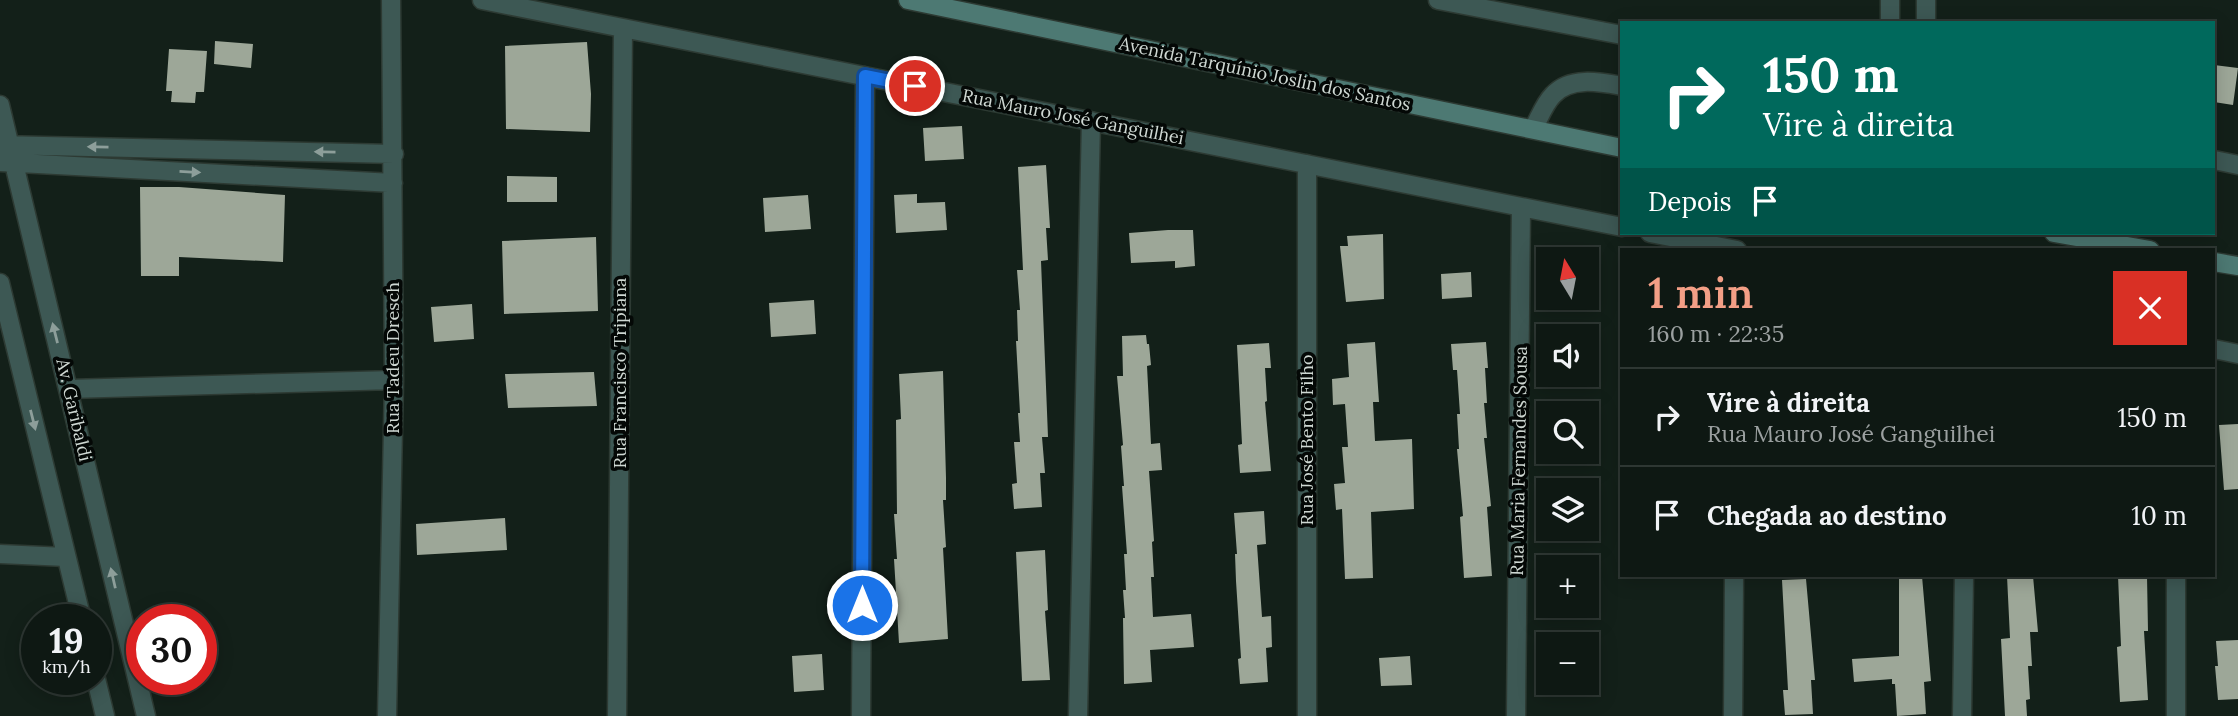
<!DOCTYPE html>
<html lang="pt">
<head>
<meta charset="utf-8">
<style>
  body { margin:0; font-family:Lora,serif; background:#17211c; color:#f1f3f6; height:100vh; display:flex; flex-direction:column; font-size:26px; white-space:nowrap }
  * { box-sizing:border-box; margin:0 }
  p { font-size:23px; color:#9ba0a0 }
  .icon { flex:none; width:38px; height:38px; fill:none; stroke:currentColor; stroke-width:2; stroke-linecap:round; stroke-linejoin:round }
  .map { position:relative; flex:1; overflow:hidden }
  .side { position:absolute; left:1620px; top:248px; width:595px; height:329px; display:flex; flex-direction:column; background:#0e1813; border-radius:0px; box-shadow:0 4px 18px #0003,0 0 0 2px #2e3733 }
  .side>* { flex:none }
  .hud { position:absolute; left:1620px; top:21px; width:595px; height:214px; border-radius:0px; box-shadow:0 4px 18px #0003,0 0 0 2px #2e3733; background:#00695c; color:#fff; overflow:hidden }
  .needle { width:46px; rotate:350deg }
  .buttons { position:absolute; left:1536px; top:247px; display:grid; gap:14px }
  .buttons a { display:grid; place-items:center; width:63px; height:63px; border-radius:0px; background:#0e1813; box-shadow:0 4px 18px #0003,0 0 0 2px #2e3733; font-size:35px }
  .speed { position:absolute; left:21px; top:604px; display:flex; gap:14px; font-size:35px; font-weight:700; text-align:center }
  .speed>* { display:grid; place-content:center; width:91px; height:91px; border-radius:50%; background:#0e1813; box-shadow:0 4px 18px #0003,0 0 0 2px #2e3733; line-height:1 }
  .speed small { font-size:18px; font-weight:400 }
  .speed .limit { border:10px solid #d22; background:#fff; color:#111 }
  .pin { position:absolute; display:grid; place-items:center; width:60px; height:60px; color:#fff; margin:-30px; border:4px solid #fff; border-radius:50%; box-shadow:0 2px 7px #0007 }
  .me { position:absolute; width:77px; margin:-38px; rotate:0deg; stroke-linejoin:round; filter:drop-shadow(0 0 5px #0008) }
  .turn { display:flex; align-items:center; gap:24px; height:147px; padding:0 28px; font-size:32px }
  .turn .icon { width:91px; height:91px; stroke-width:2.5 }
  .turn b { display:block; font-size:49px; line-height:60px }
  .then { display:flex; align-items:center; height:66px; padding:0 28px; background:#0003; gap:14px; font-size:26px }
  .round { display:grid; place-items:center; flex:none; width:74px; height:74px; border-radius:0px; background:#17211c }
  .summary { display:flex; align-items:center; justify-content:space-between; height:119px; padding:0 28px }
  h1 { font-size:42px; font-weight:600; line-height:52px; color:#f39f86 }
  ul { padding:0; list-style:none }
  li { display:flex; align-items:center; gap:21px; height:98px; padding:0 28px; border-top:2px solid #2e3733 }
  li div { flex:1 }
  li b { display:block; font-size:26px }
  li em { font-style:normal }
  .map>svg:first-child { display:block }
  .building { fill:#9da798 }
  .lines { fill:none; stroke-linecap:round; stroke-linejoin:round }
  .street-casing { stroke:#2d3a33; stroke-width:21 }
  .secondary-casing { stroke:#2d3a33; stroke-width:21 }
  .street { stroke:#3d5854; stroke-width:18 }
  .secondary { stroke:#4d7973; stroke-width:18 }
  .oneway { fill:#8d9e9a }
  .route-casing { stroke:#114b97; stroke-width:18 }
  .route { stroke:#1a73e8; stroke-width:12 }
  .labels { text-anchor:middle; stroke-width:7; stroke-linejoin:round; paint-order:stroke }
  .street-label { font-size:18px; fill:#cfd8d3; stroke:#040806 }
</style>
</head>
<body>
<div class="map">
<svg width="2238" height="716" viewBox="0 0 2238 716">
  <rect width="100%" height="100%" fill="#132019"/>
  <path class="building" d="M 215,41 L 253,44 L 251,68 L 214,64 Z
    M 587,42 L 591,94 L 590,132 L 506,129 L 505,46 Z
    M 169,49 L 207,51 L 204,92 L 196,92 L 195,103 L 171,102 L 172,91 L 166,91 Z
    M 2214,65 L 2238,68 L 2233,105 L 2214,102 Z
    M 962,126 L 964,159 L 925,161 L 923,128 Z
    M 1046,165 L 1050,228 L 1046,228 L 1048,260 L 1041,261 L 1048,437 L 1042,437 L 1045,473 L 1040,473 L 1042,507 L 1014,509 L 1012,484 L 1017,483 L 1014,442 L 1020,442 L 1018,413 L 1020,413 L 1016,341 L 1018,341 L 1017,310 L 1020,310 L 1017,270 L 1023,270 L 1018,167 Z
    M 507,176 L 557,177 L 557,202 L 507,202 Z
    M 140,187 L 179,187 L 285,195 L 283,262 L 179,257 L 179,276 L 141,276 Z
    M 917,194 L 917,203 L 945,202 L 947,230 L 896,233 L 894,195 Z
    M 808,195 L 811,229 L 765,232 L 763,198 Z
    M 1168,230 L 1193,230 L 1195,266 L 1175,268 L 1175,261 L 1131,263 L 1129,233 Z
    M 1383,234 L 1384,299 L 1346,302 L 1340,246 L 1348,246 L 1347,236 Z
    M 596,237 L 598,311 L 504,314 L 502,241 Z
    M 1471,272 L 1472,297 L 1442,299 L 1441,274 Z
    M 814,300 L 816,334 L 771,337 L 769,303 Z
    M 472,304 L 474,339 L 434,342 L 431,307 Z
    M 1146,335 L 1147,344 L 1149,344 L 1151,365 L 1147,366 L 1151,444 L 1160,443 L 1162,470 L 1149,471 L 1154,541 L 1152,542 L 1154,577 L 1151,577 L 1153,617 L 1191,614 L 1194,647 L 1150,650 L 1152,682 L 1124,684 L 1123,618 L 1125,618 L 1123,590 L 1126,590 L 1124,554 L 1127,554 L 1122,486 L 1124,486 L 1121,446 L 1123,445 L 1117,376 L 1123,376 L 1122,336 Z
    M 1375,342 L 1379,402 L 1373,402 L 1375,441 L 1412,439 L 1414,509 L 1371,512 L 1373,578 L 1345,579 L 1342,509 L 1336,510 L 1334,484 L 1345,483 L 1342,447 L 1348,447 L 1345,404 L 1333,405 L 1332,379 L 1349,377 L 1347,344 Z
    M 1486,342 L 1488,368 L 1485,368 L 1487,403 L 1484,403 L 1487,438 L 1484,438 L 1491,506 L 1487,507 L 1492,576 L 1464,578 L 1460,517 L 1463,516 L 1457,449 L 1459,449 L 1457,414 L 1460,414 L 1457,370 L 1453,370 L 1451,344 Z
    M 1269,343 L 1271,368 L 1265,368 L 1267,401 L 1265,402 L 1271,471 L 1240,473 L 1238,445 L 1242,444 L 1237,345 Z
    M 943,371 L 946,478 L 946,500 L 943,500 L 946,547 L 943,548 L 948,639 L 899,643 L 894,559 L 897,559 L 894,514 L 897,514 L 896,420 L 901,419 L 899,374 Z
    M 594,372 L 597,406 L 508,408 L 505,374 Z
    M 2238,424 L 2238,489 L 2224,490 L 2219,425 Z
    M 1264,511 L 1266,544 L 1257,545 L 1262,617 L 1271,616 L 1272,647 L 1266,648 L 1268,682 L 1240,684 L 1238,659 L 1241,658 L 1236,581 L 1235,554 L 1237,554 L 1234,513 Z
    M 505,518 L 507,550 L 417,555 L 416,524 Z
    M 1045,550 L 1048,610 L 1045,611 L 1050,680 L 1022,681 L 1016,552 Z
    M 1899,576 L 1922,576 L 1931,681 L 1924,682 L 1926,714 L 1897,716 L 1895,684 L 1892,684 L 1892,679 L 1854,682 L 1852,659 L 1899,656 Z
    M 2007,576 L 2033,576 L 2038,632 L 2030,632 L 2032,666 L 2028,666 L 2030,699 L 2026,700 L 2027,716 L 2005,716 L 2001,639 L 2010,638 Z
    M 2118,576 L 2147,576 L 2148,631 L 2144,631 L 2148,700 L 2120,702 L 2117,647 L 2121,646 Z
    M 1806,579 L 1815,680 L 1811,680 L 1813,714 L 1785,715 L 1783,690 L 1788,690 L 1782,580 Z
    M 2238,640 L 2238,699 L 2218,700 L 2215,666 L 2218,666 L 2216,641 Z
    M 822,654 L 824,690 L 794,692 L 792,656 Z
    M 1410,656 L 1412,685 L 1381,686 L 1379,658 Z"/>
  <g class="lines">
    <g class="street-casing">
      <path id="street" d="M 482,0 L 1622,227
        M 1438,0 L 1622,35
        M 1890,0 L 1890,23
        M 1926,0 L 1926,23
        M 0,105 L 146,716
        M 1533,129 C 1539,119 1544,104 1553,95 C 1570,76 1600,82 1622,86
        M 0,145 L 394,154
        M 2214,160 L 2238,165
        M 0,162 L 393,183
        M 1307,164 L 1307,716
        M 1650,233 L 1737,250
        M 0,283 L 82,620
        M 2214,349 L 2238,354
        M 69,389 L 394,380
        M 0,554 L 66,557
        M 96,679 L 105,716
        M 387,716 L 394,380 L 391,0
        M 617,716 L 623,29
        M 861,716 L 865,76
        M 1078,716 L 1091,121
        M 1516,716 L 1521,207
        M 1733,716 L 1734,576
        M 1962,716 L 1964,576
        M 2176,716 L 2176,576"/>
    </g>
    <g class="secondary-casing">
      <path id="secondary" d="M 908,0 L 1622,148
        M 2054,233 L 2150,250
        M 2214,262 L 2238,266"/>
    </g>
    <use href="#street" class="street"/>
    <use href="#secondary" class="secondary"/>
  </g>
  <defs><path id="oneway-solid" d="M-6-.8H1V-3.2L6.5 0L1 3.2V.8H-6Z" transform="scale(1.75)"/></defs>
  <g class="oneway">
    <use href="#oneway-solid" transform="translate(98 147) rotate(-179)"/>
    <use href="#oneway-solid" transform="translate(325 152) rotate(-179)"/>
    <use href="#oneway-solid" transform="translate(190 172) rotate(3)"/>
    <use href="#oneway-solid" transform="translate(55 333) rotate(-104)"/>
    <use href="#oneway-solid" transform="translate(33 420) rotate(76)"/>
    <use href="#oneway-solid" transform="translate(113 578) rotate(-103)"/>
  </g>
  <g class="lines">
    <g class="route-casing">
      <path id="route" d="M 862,605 L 865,76 L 915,86"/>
    </g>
    <use href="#route" class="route"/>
  </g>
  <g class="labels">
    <g class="street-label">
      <text transform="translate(1265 74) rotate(12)" y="6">Avenida Tarquínio Joslin dos Santos</text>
      <text transform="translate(1073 117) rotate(11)" y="6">Rua Mauro José Ganguilhei</text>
      <text transform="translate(393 358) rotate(-90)" y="6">Rua Tadeu Dresch</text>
      <text transform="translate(620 373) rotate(-90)" y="6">Rua Francisco Tripiana</text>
      <text transform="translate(74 410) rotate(77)" y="6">Av. Garibaldi</text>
      <text transform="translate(1307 440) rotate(-90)" y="6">Rua José Bento Filho</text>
      <text transform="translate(1519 461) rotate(-89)" y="6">Rua Maria Fernandes Sousa</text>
    </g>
  </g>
</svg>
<div class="buttons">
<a><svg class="needle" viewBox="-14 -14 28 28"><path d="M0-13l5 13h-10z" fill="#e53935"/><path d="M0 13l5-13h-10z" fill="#9ba0a0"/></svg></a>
<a><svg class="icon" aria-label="sound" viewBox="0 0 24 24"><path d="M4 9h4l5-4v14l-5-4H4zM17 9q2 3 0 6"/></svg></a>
<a><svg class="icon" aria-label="search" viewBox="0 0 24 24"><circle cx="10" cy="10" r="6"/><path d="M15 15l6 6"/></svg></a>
<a><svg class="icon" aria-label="layers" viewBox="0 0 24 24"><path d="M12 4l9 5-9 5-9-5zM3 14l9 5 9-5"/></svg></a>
<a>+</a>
<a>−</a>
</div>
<div class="speed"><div>19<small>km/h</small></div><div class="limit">30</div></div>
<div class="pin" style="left:915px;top:86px;background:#d93025"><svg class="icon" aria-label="arrive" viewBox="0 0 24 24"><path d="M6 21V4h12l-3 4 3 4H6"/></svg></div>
<svg class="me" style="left:862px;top:605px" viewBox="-20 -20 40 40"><circle r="17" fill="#1a73e8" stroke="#fff" stroke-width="3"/><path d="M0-11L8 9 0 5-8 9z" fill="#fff"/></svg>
<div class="hud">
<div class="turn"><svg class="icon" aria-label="right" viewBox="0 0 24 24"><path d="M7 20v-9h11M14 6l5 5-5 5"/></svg><div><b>150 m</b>Vire à direita</div></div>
<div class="then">Depois<svg class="icon" aria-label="arrive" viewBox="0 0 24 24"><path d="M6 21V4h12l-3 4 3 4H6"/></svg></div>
</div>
<section class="side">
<div class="summary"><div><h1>1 min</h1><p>160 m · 22:35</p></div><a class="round" style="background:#d93025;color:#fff"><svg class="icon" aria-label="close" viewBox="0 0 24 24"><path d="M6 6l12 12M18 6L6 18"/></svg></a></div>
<ul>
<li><svg class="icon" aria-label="right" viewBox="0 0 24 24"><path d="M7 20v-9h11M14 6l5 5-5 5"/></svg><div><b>Vire à direita</b><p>Rua Mauro José Ganguilhei</p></div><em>150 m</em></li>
<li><svg class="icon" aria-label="arrive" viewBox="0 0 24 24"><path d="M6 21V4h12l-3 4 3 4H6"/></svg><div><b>Chegada ao destino</b></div><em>10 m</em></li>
</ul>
</section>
</div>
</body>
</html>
